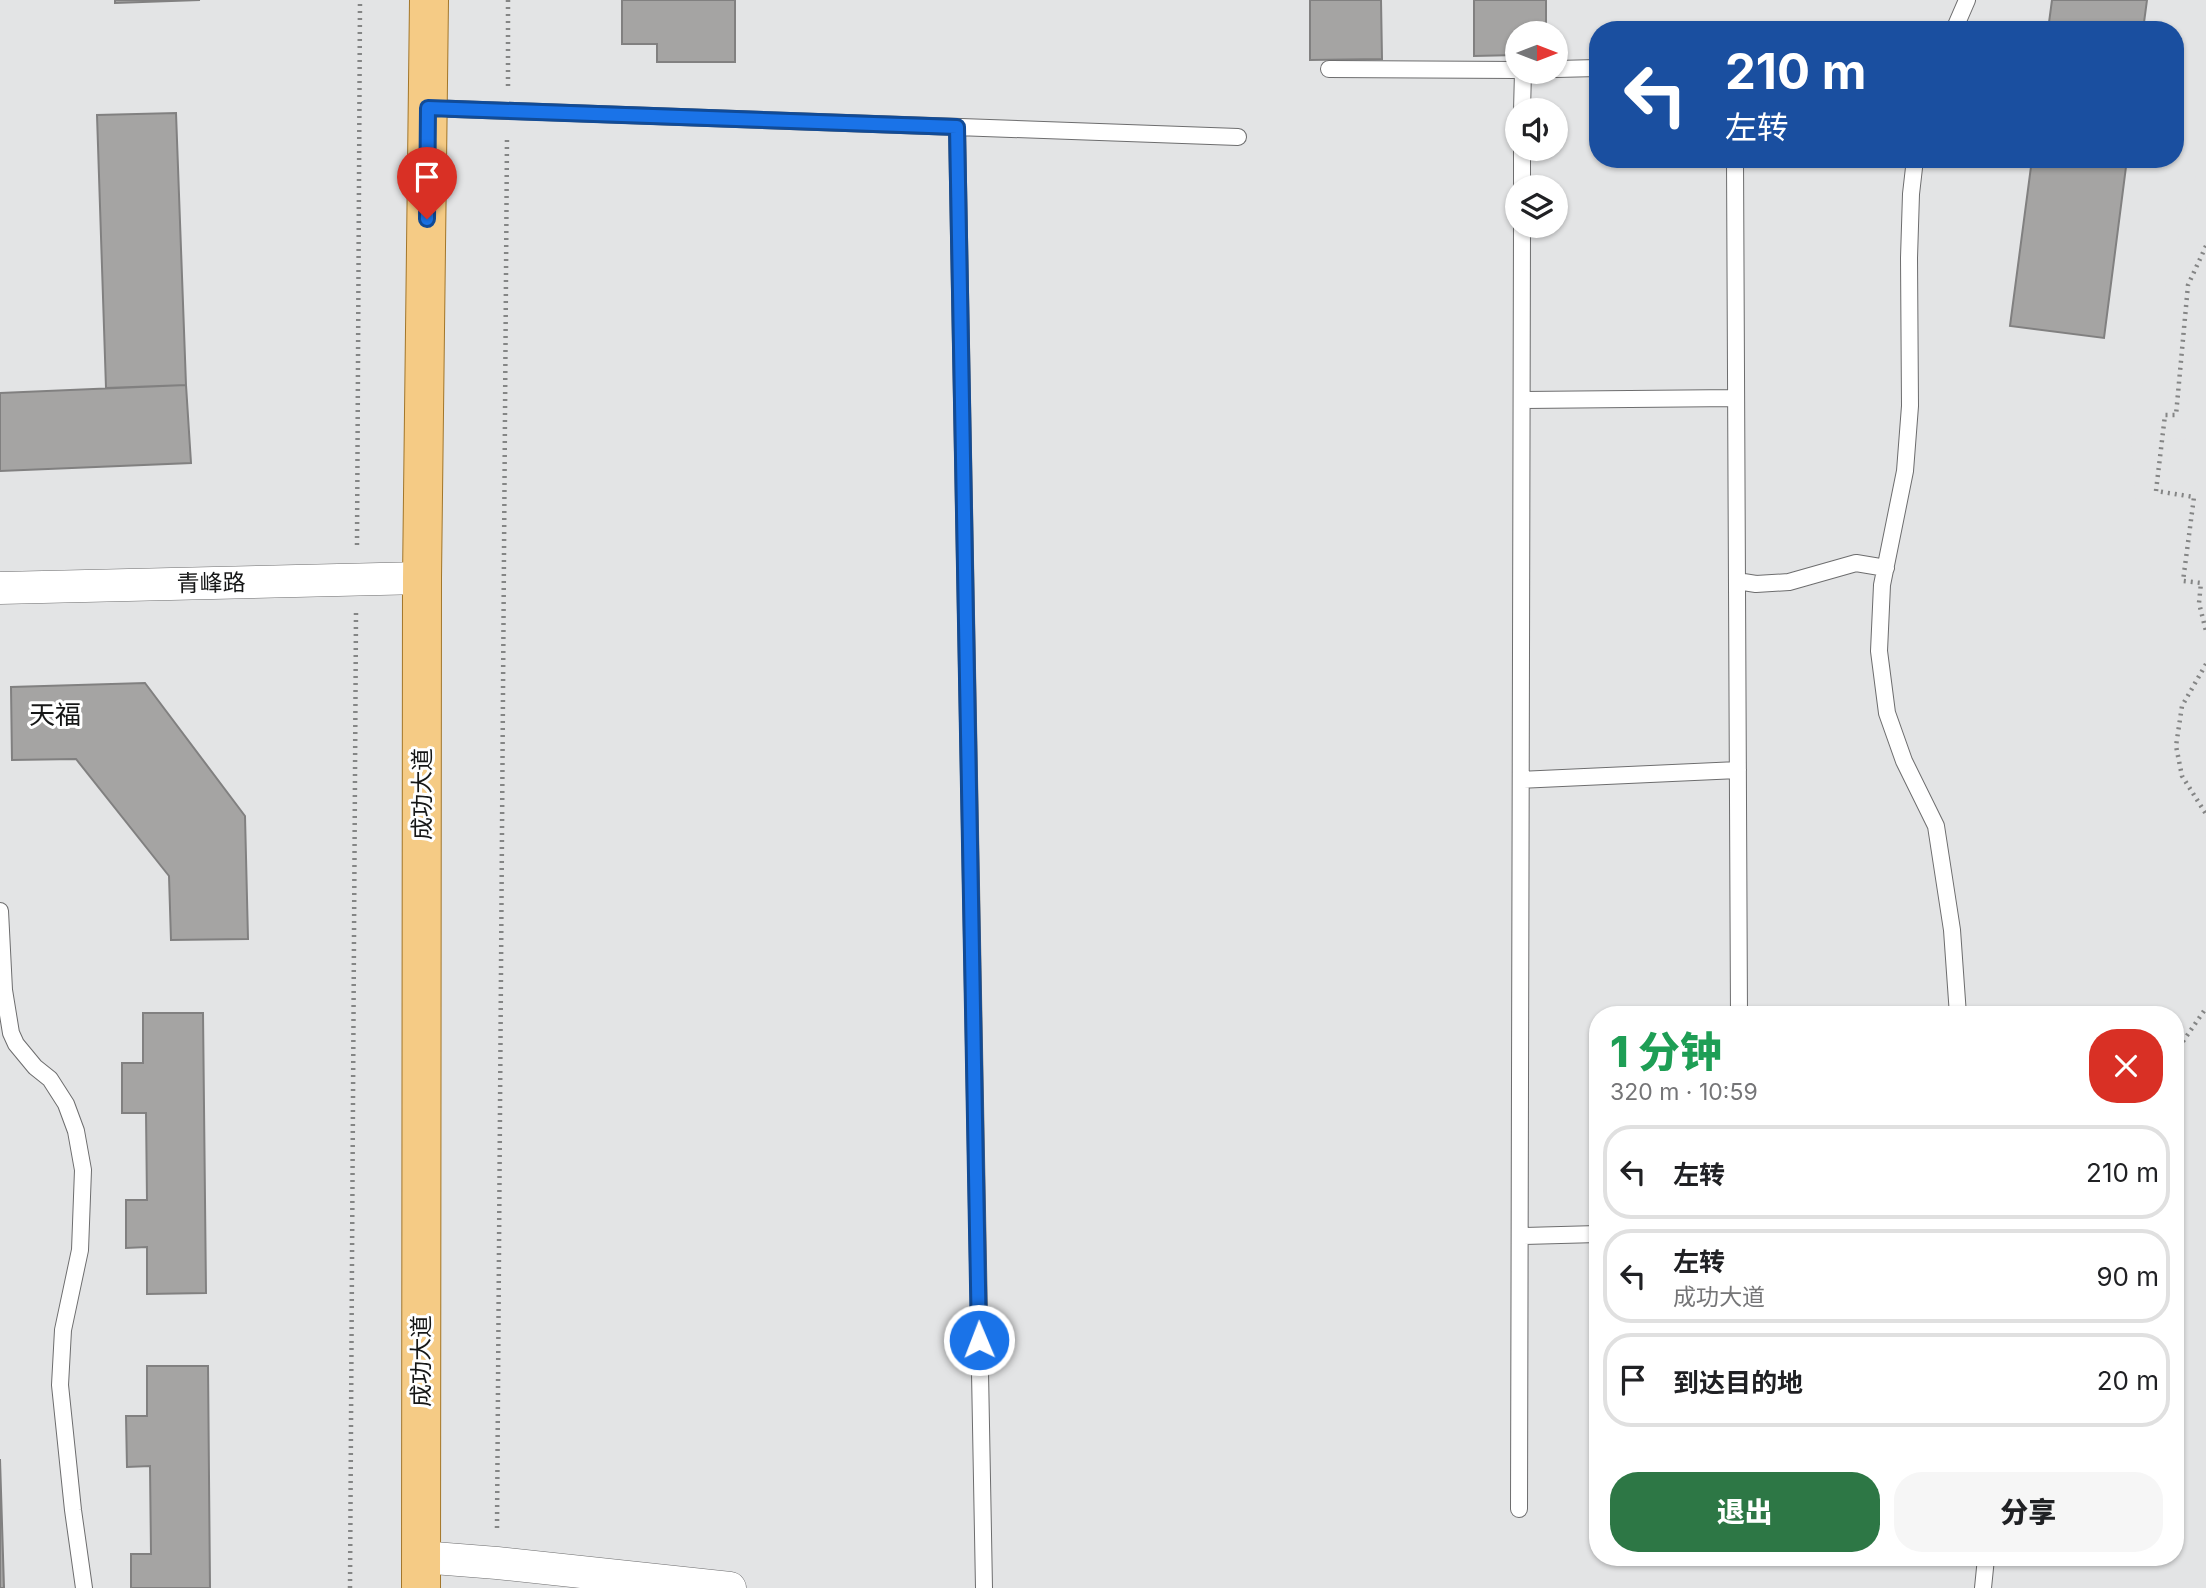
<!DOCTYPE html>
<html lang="zh">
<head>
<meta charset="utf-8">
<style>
  body { margin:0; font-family:Inter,"Noto Sans SC",sans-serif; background:#f6f6f6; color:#202124; height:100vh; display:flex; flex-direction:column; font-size:26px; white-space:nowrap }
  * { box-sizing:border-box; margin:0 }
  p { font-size:23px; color:#757577 }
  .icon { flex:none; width:38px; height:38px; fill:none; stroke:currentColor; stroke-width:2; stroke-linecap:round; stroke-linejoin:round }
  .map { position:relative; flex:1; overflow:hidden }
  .side { position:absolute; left:1589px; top:1006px; width:595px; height:560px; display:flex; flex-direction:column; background:#fff; border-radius:28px; box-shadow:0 2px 5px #0004 }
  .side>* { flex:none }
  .banner { position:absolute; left:1589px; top:21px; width:595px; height:147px; border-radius:28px; box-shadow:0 2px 5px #0004; background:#1a4fa0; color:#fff; overflow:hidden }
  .needle { width:46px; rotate:90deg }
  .buttons { position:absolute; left:1505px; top:21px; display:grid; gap:14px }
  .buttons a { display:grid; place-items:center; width:63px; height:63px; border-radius:50%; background:#fff; box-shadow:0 2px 5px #0004; font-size:35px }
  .pin { position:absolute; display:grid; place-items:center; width:60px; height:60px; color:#fff; margin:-72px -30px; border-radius:50% 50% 50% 0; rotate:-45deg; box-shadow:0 0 7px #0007 }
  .pin .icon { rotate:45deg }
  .me { position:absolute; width:77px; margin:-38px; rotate:359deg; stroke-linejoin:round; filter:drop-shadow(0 0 5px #0008) }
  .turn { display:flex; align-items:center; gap:24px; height:147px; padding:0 21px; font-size:32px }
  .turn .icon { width:91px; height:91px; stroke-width:2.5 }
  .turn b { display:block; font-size:49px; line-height:60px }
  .round { display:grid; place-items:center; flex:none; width:74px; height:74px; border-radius:28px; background:#f6f6f6 }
  .overview { display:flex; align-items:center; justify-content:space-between; height:119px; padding:0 21px }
  h1 { font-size:42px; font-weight:800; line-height:52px; color:#1e9e55 }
  .cta { display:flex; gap:14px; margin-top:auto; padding:14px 21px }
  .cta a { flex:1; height:80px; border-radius:28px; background:#2d7745; color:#fff; font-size:28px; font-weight:800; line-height:80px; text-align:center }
  .cta a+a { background:#f6f6f6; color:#202124 }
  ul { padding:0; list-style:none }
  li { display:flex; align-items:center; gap:21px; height:94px; margin:0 14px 10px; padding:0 7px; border:4px solid #e0e0e0; border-radius:28px }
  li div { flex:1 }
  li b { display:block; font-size:26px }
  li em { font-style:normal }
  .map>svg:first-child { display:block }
  .pier { fill:#e3e4e5 }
  .building { fill:#a5a4a3; stroke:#818080; stroke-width:2 }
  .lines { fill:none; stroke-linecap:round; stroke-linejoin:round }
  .service-casing { stroke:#6d6d6e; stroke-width:18 }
  .minor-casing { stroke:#6d6d6e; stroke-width:33 }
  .primary-casing { stroke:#a2762a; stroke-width:40 }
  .path { stroke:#848585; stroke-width:4.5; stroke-dasharray:2 5; stroke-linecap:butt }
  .service { stroke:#fff; stroke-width:16 }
  .minor { stroke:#fff; stroke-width:32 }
  .primary { stroke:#f5cb85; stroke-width:38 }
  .route-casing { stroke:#114b97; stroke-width:18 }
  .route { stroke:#1a73e8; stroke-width:12 }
  .labels { text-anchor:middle; stroke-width:6; stroke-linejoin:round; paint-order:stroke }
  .street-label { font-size:23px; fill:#161717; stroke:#fff }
  .quarter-label { font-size:26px; fill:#161717; stroke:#fff }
</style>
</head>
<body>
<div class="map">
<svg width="2206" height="1588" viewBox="0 0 2206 1588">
  <rect width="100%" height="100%" fill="#e3e4e5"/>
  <path class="pier" d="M 2206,147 L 2206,283 L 2196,323 L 2187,399 L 2185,440 L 2171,438 L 2169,481 L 2206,488 L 2206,503 L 2199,560 L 2206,576 L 2206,702 L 2204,710 L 2206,841 L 2203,839 L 2163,765 L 2163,627 L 2136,499 L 2131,434 L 2170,266 L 2203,150 Z"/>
  <path class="building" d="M 115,0 L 200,0 L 115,3 Z
    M 622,0 L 735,0 L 735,62 L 657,62 L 657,44 L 622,44 Z
    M 1310,0 L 1381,0 L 1382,59 L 1310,60 Z
    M 1474,0 L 1546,0 L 1546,33 L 1517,33 L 1517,55 L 1474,56 Z
    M 2052,0 L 2147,0 L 2143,30 L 2048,30 Z
    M 176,113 L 186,385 L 106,388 L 97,115 Z
    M 2032,159 L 2127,159 L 2104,338 L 2010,326 Z
    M 186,385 L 191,463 L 0,471 L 0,393 Z
    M 145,683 L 245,816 L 248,939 L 171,940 L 169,876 L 76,759 L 12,760 L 11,687 Z
    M 143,1013 L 203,1013 L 206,1293 L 147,1294 L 147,1247 L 126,1248 L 126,1200 L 147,1200 L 146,1113 L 122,1113 L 122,1063 L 143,1063 Z
    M 147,1366 L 208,1366 L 210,1588 L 131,1588 L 131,1554 L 151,1554 L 150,1466 L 127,1467 L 126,1416 L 147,1416 Z
    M 0,1459 L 4,1588 L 0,1588 Z"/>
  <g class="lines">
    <g class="service-casing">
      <path id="service" d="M 1954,30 L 1967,0
        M 1329,69 L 1517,70
        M 1556,69 L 1598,68
        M 428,108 L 1238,137
        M 1522,110 L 1523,72
        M 957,127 L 984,1588
        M 1735,159 L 1739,1015
        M 1915,159 L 1911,194 L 1909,258 L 1910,406 L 1905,471 L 1882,585 L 1879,651 L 1887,713 L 1904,761 L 1936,826 L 1952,930 L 1958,1015
        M 1522,187 L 1522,149
        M 1522,400 L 1736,398
        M 1737,581 L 1756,584 L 1789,582 L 1856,563 L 1886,568
        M 1521,780 L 1738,770
        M 0,911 L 4,990 L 11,1033 L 16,1044 L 35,1067 L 50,1079 L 66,1104 L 76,1131 L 83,1170 L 80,1250 L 63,1330 L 60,1385 L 73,1510 L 84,1588
        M 1520,1236 L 1598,1234
        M 1519,1509 L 1522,226
        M 1983,1588 L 1986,1558"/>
    </g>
    <g class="minor-casing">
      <path id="minor" d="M 0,588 L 422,578
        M 421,1557 L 497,1563 L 730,1588"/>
    </g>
    <g class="primary-casing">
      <path id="primary" d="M 421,1588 L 422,578 L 429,0"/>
    </g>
    <path class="path" d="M 508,86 L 508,0
      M 2206,246 L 2188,285 L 2176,415 L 2165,415 L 2156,491 L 2194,497 L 2183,581 L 2201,583 L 2199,603 L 2206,631
      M 357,545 L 360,0
      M 2206,664 L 2182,706 L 2176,746 L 2182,776 L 2206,814
      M 2175,1053 L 2206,1008
      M 497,1528 L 507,136
      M 350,1588 L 356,613"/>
    <use href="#service" class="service"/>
    <use href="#minor" class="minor"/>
    <use href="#primary" class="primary"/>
  </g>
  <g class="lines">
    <g class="route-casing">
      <path id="route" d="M 427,219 L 428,108 L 957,127 L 979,1340"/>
    </g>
    <use href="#route" class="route"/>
  </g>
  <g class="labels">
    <g class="street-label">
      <text transform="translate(211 583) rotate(-1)" y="8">青峰路</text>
      <text transform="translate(422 794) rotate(-90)" y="8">成功大道</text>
      <text transform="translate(421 1361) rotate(-90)" y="8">成功大道</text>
    </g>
    <g class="quarter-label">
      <text x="55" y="724">天福</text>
    </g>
  </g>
</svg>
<div class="buttons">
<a><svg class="needle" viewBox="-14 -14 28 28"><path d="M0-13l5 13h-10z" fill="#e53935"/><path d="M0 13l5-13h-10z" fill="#757577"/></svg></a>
<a><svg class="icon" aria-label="sound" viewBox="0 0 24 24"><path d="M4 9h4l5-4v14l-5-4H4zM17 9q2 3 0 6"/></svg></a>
<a><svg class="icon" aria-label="layers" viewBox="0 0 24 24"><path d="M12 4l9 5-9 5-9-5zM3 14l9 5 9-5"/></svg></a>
</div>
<div class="pin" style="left:427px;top:219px;background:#d93025"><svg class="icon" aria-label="arrive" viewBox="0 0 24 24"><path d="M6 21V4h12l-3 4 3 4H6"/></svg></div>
<svg class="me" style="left:979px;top:1340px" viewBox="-20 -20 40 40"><circle r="17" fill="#1a73e8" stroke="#fff" stroke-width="3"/><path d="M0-11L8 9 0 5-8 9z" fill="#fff"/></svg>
<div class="banner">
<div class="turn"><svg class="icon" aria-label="left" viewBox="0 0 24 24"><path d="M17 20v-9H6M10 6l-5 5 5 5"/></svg><div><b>210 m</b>左转</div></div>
</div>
<section class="side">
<div class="overview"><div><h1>1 分钟</h1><p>320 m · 10:59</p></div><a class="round" style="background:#d93025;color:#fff"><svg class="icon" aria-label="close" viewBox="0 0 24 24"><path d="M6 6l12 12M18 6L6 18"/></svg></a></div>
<ul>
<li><svg class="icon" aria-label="left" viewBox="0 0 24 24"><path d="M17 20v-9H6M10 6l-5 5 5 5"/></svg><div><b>左转</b></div><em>210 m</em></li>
<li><svg class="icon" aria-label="left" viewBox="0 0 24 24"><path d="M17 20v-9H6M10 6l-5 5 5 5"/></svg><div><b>左转</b><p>成功大道</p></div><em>90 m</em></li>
<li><svg class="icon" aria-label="arrive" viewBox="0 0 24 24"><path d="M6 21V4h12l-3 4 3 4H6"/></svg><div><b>到达目的地</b></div><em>20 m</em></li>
</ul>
<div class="cta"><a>退出</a><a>分享</a></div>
</section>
</div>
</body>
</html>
